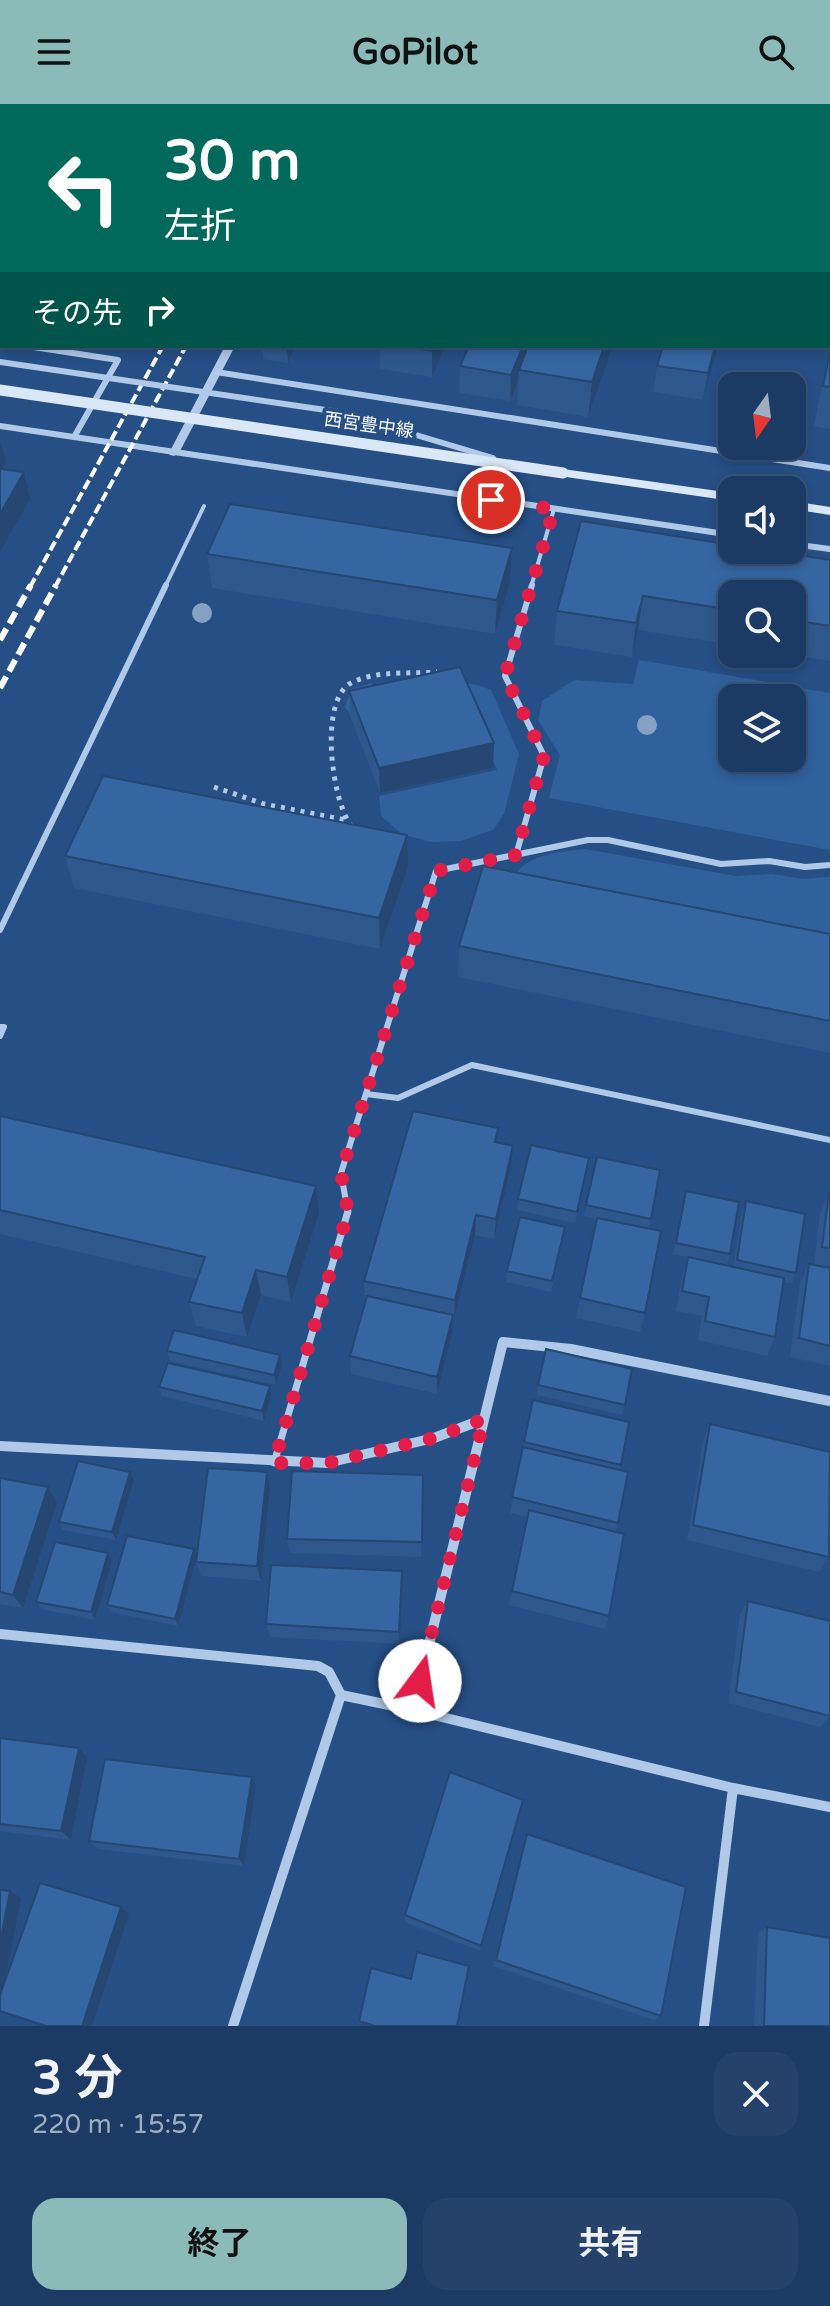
<!DOCTYPE html>
<html lang="ja">
<head>
<meta charset="utf-8">
<style>
  body { margin:0; font-family:"Varela Round","Noto Sans JP",sans-serif; background:#25426a; color:#f1f3f6; height:100vh; display:flex; flex-direction:column; font-size:30px; white-space:nowrap }
  * { box-sizing:border-box; margin:0 }
  p { font-size:26px; color:#a0adbf }
  .icon { flex:none; width:44px; height:44px; fill:none; stroke:currentColor; stroke-width:2; stroke-linecap:round; stroke-linejoin:round }
  .map { position:relative; height:1922px; overflow:hidden }
  .panel { display:flex; flex-direction:column; background:#1c3b64; flex:1 }
  .panel>* { flex:none }
  .top-card { position:absolute; left:0px; top:0px; width:830px; height:244px; box-shadow:0 4px 12px #0003,0 0 0 2px #3a5578; background:#00695c; color:#fff; overflow:hidden }
  .needle { width:52px; rotate:194deg }
  .controls { position:absolute; left:718px; top:268px; display:grid; gap:16px }
  .controls a { display:grid; place-items:center; width:88px; height:88px; border-radius:16px; background:#1c3b64; box-shadow:0 4px 12px #0003,0 0 0 2px #3a5578; font-size:40px }
  .pin { position:absolute; display:grid; place-items:center; width:68px; height:68px; color:#fff; margin:-34px; border:4px solid #fff; border-radius:50%; box-shadow:0 2px 8px #0007 }
  .me { position:absolute; width:88px; margin:-44px; rotate:14deg; stroke-linejoin:round; filter:drop-shadow(0 0 6px #0008) }
  .turn { display:flex; align-items:center; gap:28px; height:168px; padding:0 32px; font-size:36px }
  .turn .icon { width:104px; height:104px; stroke-width:2.5 }
  .turn b { display:block; font-size:56px; line-height:68px }
  .then { display:flex; align-items:center; height:76px; padding:0 32px; background:#0003; gap:16px; font-size:30px }
  .round { display:grid; place-items:center; flex:none; width:84px; height:84px; border-radius:24px; background:#25426a }
  .head { display:flex; align-items:center; justify-content:space-between; height:136px; padding:0 32px }
  h1 { font-size:48px; font-weight:700; line-height:60px }
  .primary-button { display:flex; gap:16px; margin-top:auto; padding:16px 32px }
  .primary-button a { flex:1; height:92px; border-radius:24px; background:#8bbbb9; color:#111; font-size:32px; font-weight:700; line-height:92px; text-align:center }
  .primary-button a+a { background:#25426a; color:#f1f3f6 }
  header { display:flex; justify-content:space-between; align-items:center; height:104px; padding:0 32px; background:#8bbbb9; color:#111; font-size:36px; font-weight:700 }
  .map>svg:first-child { display:block }
  .green { fill:#30619d; fill-rule:evenodd }
  .lines { fill:none; stroke-linecap:round; stroke-linejoin:round }
  .path { stroke:#b0c9e8; stroke-width:5; stroke-dasharray:4 6; stroke-linecap:butt }
  .service-far2 { stroke:#b0c9e8; stroke-width:4 }
  .service-far1 { stroke:#b0c9e8; stroke-width:6 }
  .service { stroke:#b0c9e8; stroke-width:7 }
  .minor-far1 { stroke:#b0c9e8; stroke-width:6 }
  .minor { stroke:#b0c9e8; stroke-width:10 }
  .tertiary { fill:#b0c9e8; fill-rule:evenodd }
  .secondary { fill:#dae7f7; fill-rule:evenodd }
  .rail-far1 { stroke:#fff; stroke-width:4; stroke-dasharray:10 4; stroke-linecap:butt }
  .rail { stroke:#fff; stroke-width:6; stroke-dasharray:13 6; stroke-linecap:butt }
  .minor-bridge { stroke:#b0c9e8; stroke-width:6 }
  .secondary-bridge { stroke:#dae7f7; stroke-width:11 }
  .tree { fill:#86a0c4 }
  .wall { fill:#2e588b }
  .shaded-wall { fill:#264771 }
  .building { fill:#3666a2; stroke:#264771; stroke-width:2 }
  .route { stroke:#e11d48; stroke-width:14; stroke-dasharray:0 25.2 }
  .labels { text-anchor:middle; stroke-width:8; stroke-linejoin:round; paint-order:stroke }
  .far-street-label { font-size:18px; fill:#fff; stroke:#264f86 }
</style>
</head>
<body>
<header><svg class="icon" aria-label="menu" viewBox="0 0 24 24"><path d="M4 6h16M4 12h16M4 18h16"/></svg>GoPilot<svg class="icon" aria-label="search" viewBox="0 0 24 24"><circle cx="10" cy="10" r="6"/><path d="M15 15l6 6"/></svg></header>
<div class="map">
<svg width="830" height="1922" viewBox="0 0 830 1922">
  <rect width="100%" height="100%" fill="#264f86"/>
  <path class="green" d="M 639,556 L 830,589 L 830,746 L 549,694 L 560,651 L 538,616 L 542,597 L 574,576 L 633,580 ZM 732,594 L 792,594 L 792,654 L 732,654 Z
    M 371,579 L 376,585 C 412,582 458,571 491,586 L 519,650 L 504,710 L 493,726 L 461,737 L 431,738 L 402,730 L 381,712 L 379,692 L 497,666 L 462,586 L 350,610 L 345,603 L 351,585 Z
    M 585,745 L 736,772 L 772,770 L 802,775 L 830,773 L 830,840 L 512,777 C 521,751 561,747 585,745 Z"/>
  <g class="lines">
    <path class="path" d="M 214,683 L 264,700 L 346,716
      M 352,723 C 332,699 318,597 351,579 C 375,566 411,570 437,568"/>
    <path class="service-far2" d="M 165,483 L 204,402
      M 531,483 L 554,405"/>
    <path class="service-far1" d="M 516,751 L 544,652 L 505,572 L 532,481
      M 0,826 L 166,481
      M 0,923 L 4,923 L 0,932
      M 366,990 L 398,994 L 472,961 L 830,1036
      M 348,1109 L 341,1069 L 436,767 L 588,736 L 608,736 L 721,760 L 769,757 L 805,763 L 830,761"/>
    <path class="service" d="M 274,1359 L 348,1107"/>
    <path class="minor-far1" d="M 27,242 L 118,256 L 74,333
      M 216,268 L 830,364
      M 0,322 L 732,431
      M 792,440 L 830,445"/>
    <path class="minor" d="M 830,1297 L 571,1245 L 503,1238 L 413,1606 L 733,1684 L 830,1703
      M 0,1342 L 327,1359 L 434,1334 L 484,1315
      M 0,1530 L 318,1562 L 329,1568 L 341,1591
      M 233,1922 L 341,1591 L 413,1606
      M 704,1922 L 733,1684"/>
    <path class="tertiary" d="M 350,0 L 358,0 L 357,2 L 349,2 Z
      M 225,242 L 235,242 L 179,349 L 174,352 L 170,351 L 169,349 Z"/>
    <path class="secondary" d="M 563,365 L 732,389 L 732,397 L 559,372 L 559,366 Z
      M 792,397 L 830,403 L 830,411 L 792,405 Z"/>
    <path class="rail-far1" d="M 30,483 L 163,242
      M 55,483 L 186,242"/>
    <path class="rail" d="M 0,536 L 31,481
      M 0,584 L 56,481"/>
    <path class="minor-bridge" d="M 0,258 L 339,308 L 493,354"/>
    <path class="secondary-bridge" d="M 0,286 L 563,369"/>
  </g>
  <g class="tree">
    <circle cx="202" cy="509" r="10"/>
    <circle cx="647" cy="621" r="10"/>
  </g>
  <path class="wall" d="M 0,0 L 112,0 L 113,2 L 2,2 L 2,197 L 0,200 Z
    M 258,242 L 296,242 L 288,259 L 263,255 L 262,246 L 258,246 Z
    M 380,242 L 446,242 L 432,273 L 380,265 Z
    M 613,242 L 588,313 L 517,301 L 518,277 L 510,297 L 459,289 L 460,262 Z
    M 718,242 L 703,296 L 653,288 L 657,262 Z
    M 830,242 L 830,325 L 814,322 Z
    M 512,444 L 510,479 L 495,530 L 212,484 L 207,450 Z
    M 830,456 L 830,557 L 785,550 L 792,550 L 792,490 L 732,490 L 732,541 L 638,526 L 632,553 L 554,541 L 557,507 Z
    M 349,587 L 493,664 L 380,689 L 350,612 Z
    M 65,752 L 408,763 L 380,845 L 74,784 Z
    M 830,830 L 830,949 L 458,873 L 459,842 Z
    M 0,1012 L 319,1109 L 291,1198 L 261,1191 L 247,1233 L 196,1222 L 189,1198 L 197,1175 L 0,1130 Z
    M 497,1038 L 511,1063 L 494,1135 L 475,1131 L 454,1215 L 453,1215 L 452,1230 L 437,1290 L 351,1270 L 350,1252 L 365,1196 L 364,1177 Z
    M 597,1053 L 651,1115 L 648,1125 L 645,1209 L 640,1228 L 576,1214 L 597,1115 L 584,1112 Z
    M 587,1065 L 575,1119 L 517,1106 L 518,1095 Z
    M 686,1087 L 730,1150 L 727,1161 L 733,1163 L 742,1108 L 746,1097 L 796,1169 L 792,1179 L 783,1178 L 775,1233 L 767,1252 L 698,1236 L 702,1212 L 676,1207 L 682,1172 L 688,1153 L 673,1150 Z
    M 829,1089 L 830,1090 L 830,1262 L 790,1253 L 800,1179 L 809,1160 L 814,1161 L 820,1110 Z
    M 563,1134 L 551,1188 L 506,1178 L 507,1167 Z
    M 167,1247 L 280,1251 L 282,1261 L 276,1281 L 170,1257 Z
    M 538,1281 L 625,1301 L 622,1311 L 537,1291 Z
    M 159,1283 L 271,1292 L 264,1317 L 162,1292 Z
    M 533,1296 L 621,1361 L 620,1366 L 618,1419 L 616,1427 L 609,1512 L 605,1525 L 509,1501 L 528,1413 L 510,1409 Z
    M 710,1320 L 829,1453 L 819,1468 L 687,1436 L 703,1337 Z
    M 130,1368 L 134,1376 L 116,1436 L 63,1426 L 59,1418 Z
    M 267,1368 L 270,1384 L 261,1477 L 201,1472 L 196,1459 L 178,1522 L 111,1508 L 107,1501 L 197,1451 Z
    M 423,1371 L 421,1453 L 290,1449 L 287,1435 Z
    M 0,1374 L 48,1383 L 57,1399 L 23,1504 L 0,1500 Z
    M 112,1457 L 95,1516 L 41,1505 L 36,1498 Z
    M 402,1481 L 400,1540 L 270,1533 L 266,1520 Z
    M 748,1497 L 830,1612 L 820,1623 L 728,1599 L 740,1510 Z
    M 0,1634 L 87,1654 L 71,1736 L 0,1727 Z
    M 252,1673 L 256,1682 L 244,1762 L 98,1745 L 89,1737 Z
    M 523,1696 L 480,1847 L 405,1818 L 405,1811 Z
    M 527,1730 L 661,1912 L 654,1916 L 493,1862 Z
    M 767,1823 L 830,1922 L 754,1922 L 758,1829 Z"/>
  <path class="shaded-wall" d="M 89,0 L 112,0 L 113,2 L 89,2 Z
    M 2,162 L 2,197 L 0,200 L 0,165 Z
    M 288,242 L 296,242 L 288,259 L 287,244 Z
    M 434,242 L 446,242 L 432,273 L 432,247 Z
    M 523,242 L 532,242 L 519,266 L 518,277 L 510,297 L 511,271 Z
    M 604,242 L 613,242 L 588,313 L 592,278 Z
    M 715,242 L 718,242 L 703,296 L 708,269 Z
    M 0,335 L 6,358 L 0,367 Z
    M 24,368 L 30,395 L 0,448 L 0,410 Z
    M 512,444 L 510,479 L 495,530 L 497,496 Z
    M 643,492 L 638,526 L 632,553 L 636,519 Z
    M 494,639 L 493,664 L 380,689 L 379,664 Z
    M 407,731 L 408,763 L 380,845 L 379,814 Z
    M 513,1042 L 511,1063 L 494,1135 L 496,1115 Z
    M 316,1082 L 319,1109 L 291,1198 L 287,1173 Z
    M 476,1111 L 475,1131 L 454,1215 L 455,1196 Z
    M 256,1166 L 261,1191 L 247,1233 L 242,1209 Z
    M 453,1211 L 452,1230 L 437,1290 L 437,1273 Z
    M 280,1251 L 282,1261 L 276,1281 L 274,1271 Z
    M 270,1282 L 271,1292 L 264,1317 L 262,1307 Z
    M 130,1368 L 134,1376 L 116,1436 L 112,1428 Z
    M 267,1368 L 270,1384 L 261,1477 L 257,1462 Z
    M 48,1383 L 57,1399 L 23,1504 L 13,1491 Z
    M 194,1445 L 197,1453 L 178,1522 L 175,1515 Z
    M 108,1449 L 112,1457 L 95,1516 L 91,1508 Z
    M 402,1467 L 402,1481 L 400,1540 L 399,1528 Z
    M 79,1644 L 87,1654 L 71,1736 L 61,1727 Z
    M 252,1673 L 256,1682 L 244,1762 L 239,1755 Z
    M 10,1787 L 21,1794 L 2,1892 L 0,1891 L 0,1839 Z
    M 121,1803 L 129,1810 L 92,1922 L 82,1922 Z"/>
  <path class="building" d="M 0,0 L 96,0 L 94,2 L 2,2 L 2,126 L 0,126 Z
    M 174,0 L 258,0 L 257,2 L 173,2 Z
    M 663,0 L 711,0 L 725,2 L 662,2 Z
    M 0,151 L 2,151 L 2,162 L 0,165 Z
    M 405,242 L 434,242 L 432,247 Z
    M 469,242 L 523,242 L 511,271 L 460,262 Z
    M 528,242 L 604,242 L 592,278 L 519,266 Z
    M 663,242 L 715,242 L 708,269 L 657,262 Z
    M 830,248 L 830,283 L 823,282 Z
    M 0,365 L 24,368 L 0,410 Z
    M 230,400 L 512,444 L 497,496 L 207,450 Z
    M 581,417 L 732,441 L 732,446 L 768,446 L 830,456 L 830,522 L 792,516 L 792,490 L 732,490 L 732,506 L 643,492 L 636,519 L 557,507 Z
    M 460,563 L 494,639 L 379,664 L 349,587 Z
    M 103,672 L 407,731 L 379,814 L 65,752 Z
    M 483,762 L 830,830 L 830,917 L 459,842 Z
    M 413,1007 L 498,1024 L 495,1038 L 513,1042 L 496,1115 L 476,1111 L 455,1196 L 364,1177 Z
    M 0,1012 L 316,1082 L 287,1173 L 256,1166 L 242,1209 L 189,1198 L 205,1153 L 0,1106 Z
    M 531,1041 L 589,1054 L 577,1108 L 518,1095 Z
    M 597,1053 L 660,1066 L 651,1115 L 586,1101 Z
    M 686,1087 L 739,1098 L 730,1150 L 676,1139 Z
    M 829,1089 L 830,1090 L 830,1144 L 822,1143 Z
    M 746,1097 L 805,1110 L 796,1169 L 737,1156 Z
    M 520,1113 L 565,1123 L 552,1177 L 507,1167 Z
    M 597,1114 L 661,1127 L 645,1209 L 580,1194 Z
    M 688,1153 L 784,1174 L 775,1233 L 705,1217 L 709,1193 L 682,1187 Z
    M 809,1160 L 830,1164 L 830,1242 L 799,1234 Z
    M 367,1192 L 453,1211 L 437,1273 L 350,1252 Z
    M 174,1226 L 280,1251 L 274,1271 L 167,1247 Z
    M 546,1245 L 632,1265 L 625,1301 L 538,1281 Z
    M 168,1259 L 270,1282 L 262,1307 L 159,1283 Z
    M 533,1296 L 629,1318 L 621,1361 L 524,1338 Z
    M 710,1320 L 830,1348 L 829,1453 L 693,1421 Z
    M 523,1343 L 628,1368 L 618,1419 L 512,1393 Z
    M 78,1357 L 130,1368 L 112,1428 L 59,1418 Z
    M 208,1364 L 267,1368 L 257,1462 L 196,1458 Z
    M 292,1367 L 423,1371 L 422,1438 L 287,1435 Z
    M 0,1374 L 48,1383 L 13,1491 L 0,1488 Z
    M 529,1406 L 624,1430 L 609,1512 L 512,1487 Z
    M 127,1432 L 194,1445 L 175,1515 L 107,1501 Z
    M 55,1438 L 108,1449 L 91,1508 L 36,1498 Z
    M 271,1461 L 402,1467 L 399,1528 L 266,1520 Z
    M 748,1497 L 830,1517 L 830,1612 L 736,1588 Z
    M 0,1634 L 79,1644 L 61,1727 L 0,1720 Z
    M 105,1655 L 252,1673 L 239,1755 L 89,1737 Z
    M 450,1668 L 523,1696 L 481,1842 L 405,1811 Z
    M 527,1730 L 686,1783 L 661,1912 L 496,1856 Z
    M 40,1779 L 121,1803 L 82,1922 L 46,1922 L 0,1907 L 0,1891 Z
    M 0,1786 L 10,1787 L 0,1839 Z
    M 767,1823 L 830,1834 L 830,1922 L 764,1922 Z
    M 417,1848 L 469,1862 L 457,1922 L 375,1922 L 359,1917 L 371,1864 L 411,1875 Z"/>
  <g class="lines">
    <path class="route" d="M 420,1577 L 484,1315 L 434,1334 L 327,1359 L 274,1359 L 348,1108 L 341,1069 L 436,767 L 516,751 L 544,652 L 505,572 L 554,405 L 491,396"/>
  </g>
  <g class="labels">
    <g class="far-street-label">
      <text transform="translate(369 321) rotate(8)" y="6">西宮豊中線</text>
    </g>
  </g>
</svg>
<div class="controls">
<a><svg class="needle" viewBox="-14 -14 28 28"><path d="M0-13l5 13h-10z" fill="#e53935"/><path d="M0 13l5-13h-10z" fill="#a0adbf"/></svg></a>
<a><svg class="icon" aria-label="sound" viewBox="0 0 24 24"><path d="M4 9h4l5-4v14l-5-4H4zM17 9q2 3 0 6"/></svg></a>
<a><svg class="icon" aria-label="search" viewBox="0 0 24 24"><circle cx="10" cy="10" r="6"/><path d="M15 15l6 6"/></svg></a>
<a><svg class="icon" aria-label="layers" viewBox="0 0 24 24"><path d="M12 4l9 5-9 5-9-5zM3 14l9 5 9-5"/></svg></a>
</div>
<div class="pin" style="left:491px;top:396px;background:#d93025"><svg class="icon" aria-label="arrive" viewBox="0 0 24 24"><path d="M6 21V4h12l-3 4 3 4H6"/></svg></div>
<svg class="me" style="left:420px;top:1577px" viewBox="-20 -20 40 40"><circle r="19" fill="#fff"/><path d="M0-13L10 11 0 6-10 11z" fill="#e11d48"/></svg>
<div class="top-card">
<div class="turn"><svg class="icon" aria-label="left" viewBox="0 0 24 24"><path d="M17 20v-9H6M10 6l-5 5 5 5"/></svg><div><b>30 m</b>左折</div></div>
<div class="then">その先<svg class="icon" aria-label="right" viewBox="0 0 24 24"><path d="M7 20v-9h11M14 6l5 5-5 5"/></svg></div>
</div>
</div>
<section class="panel">
<div class="head"><div><h1>3 分</h1><p>220 m · 15:57</p></div><a class="round"><svg class="icon" aria-label="close" viewBox="0 0 24 24"><path d="M6 6l12 12M18 6L6 18"/></svg></a></div>
<div class="primary-button"><a>終了</a><a>共有</a></div>
</section>
</body>
</html>
